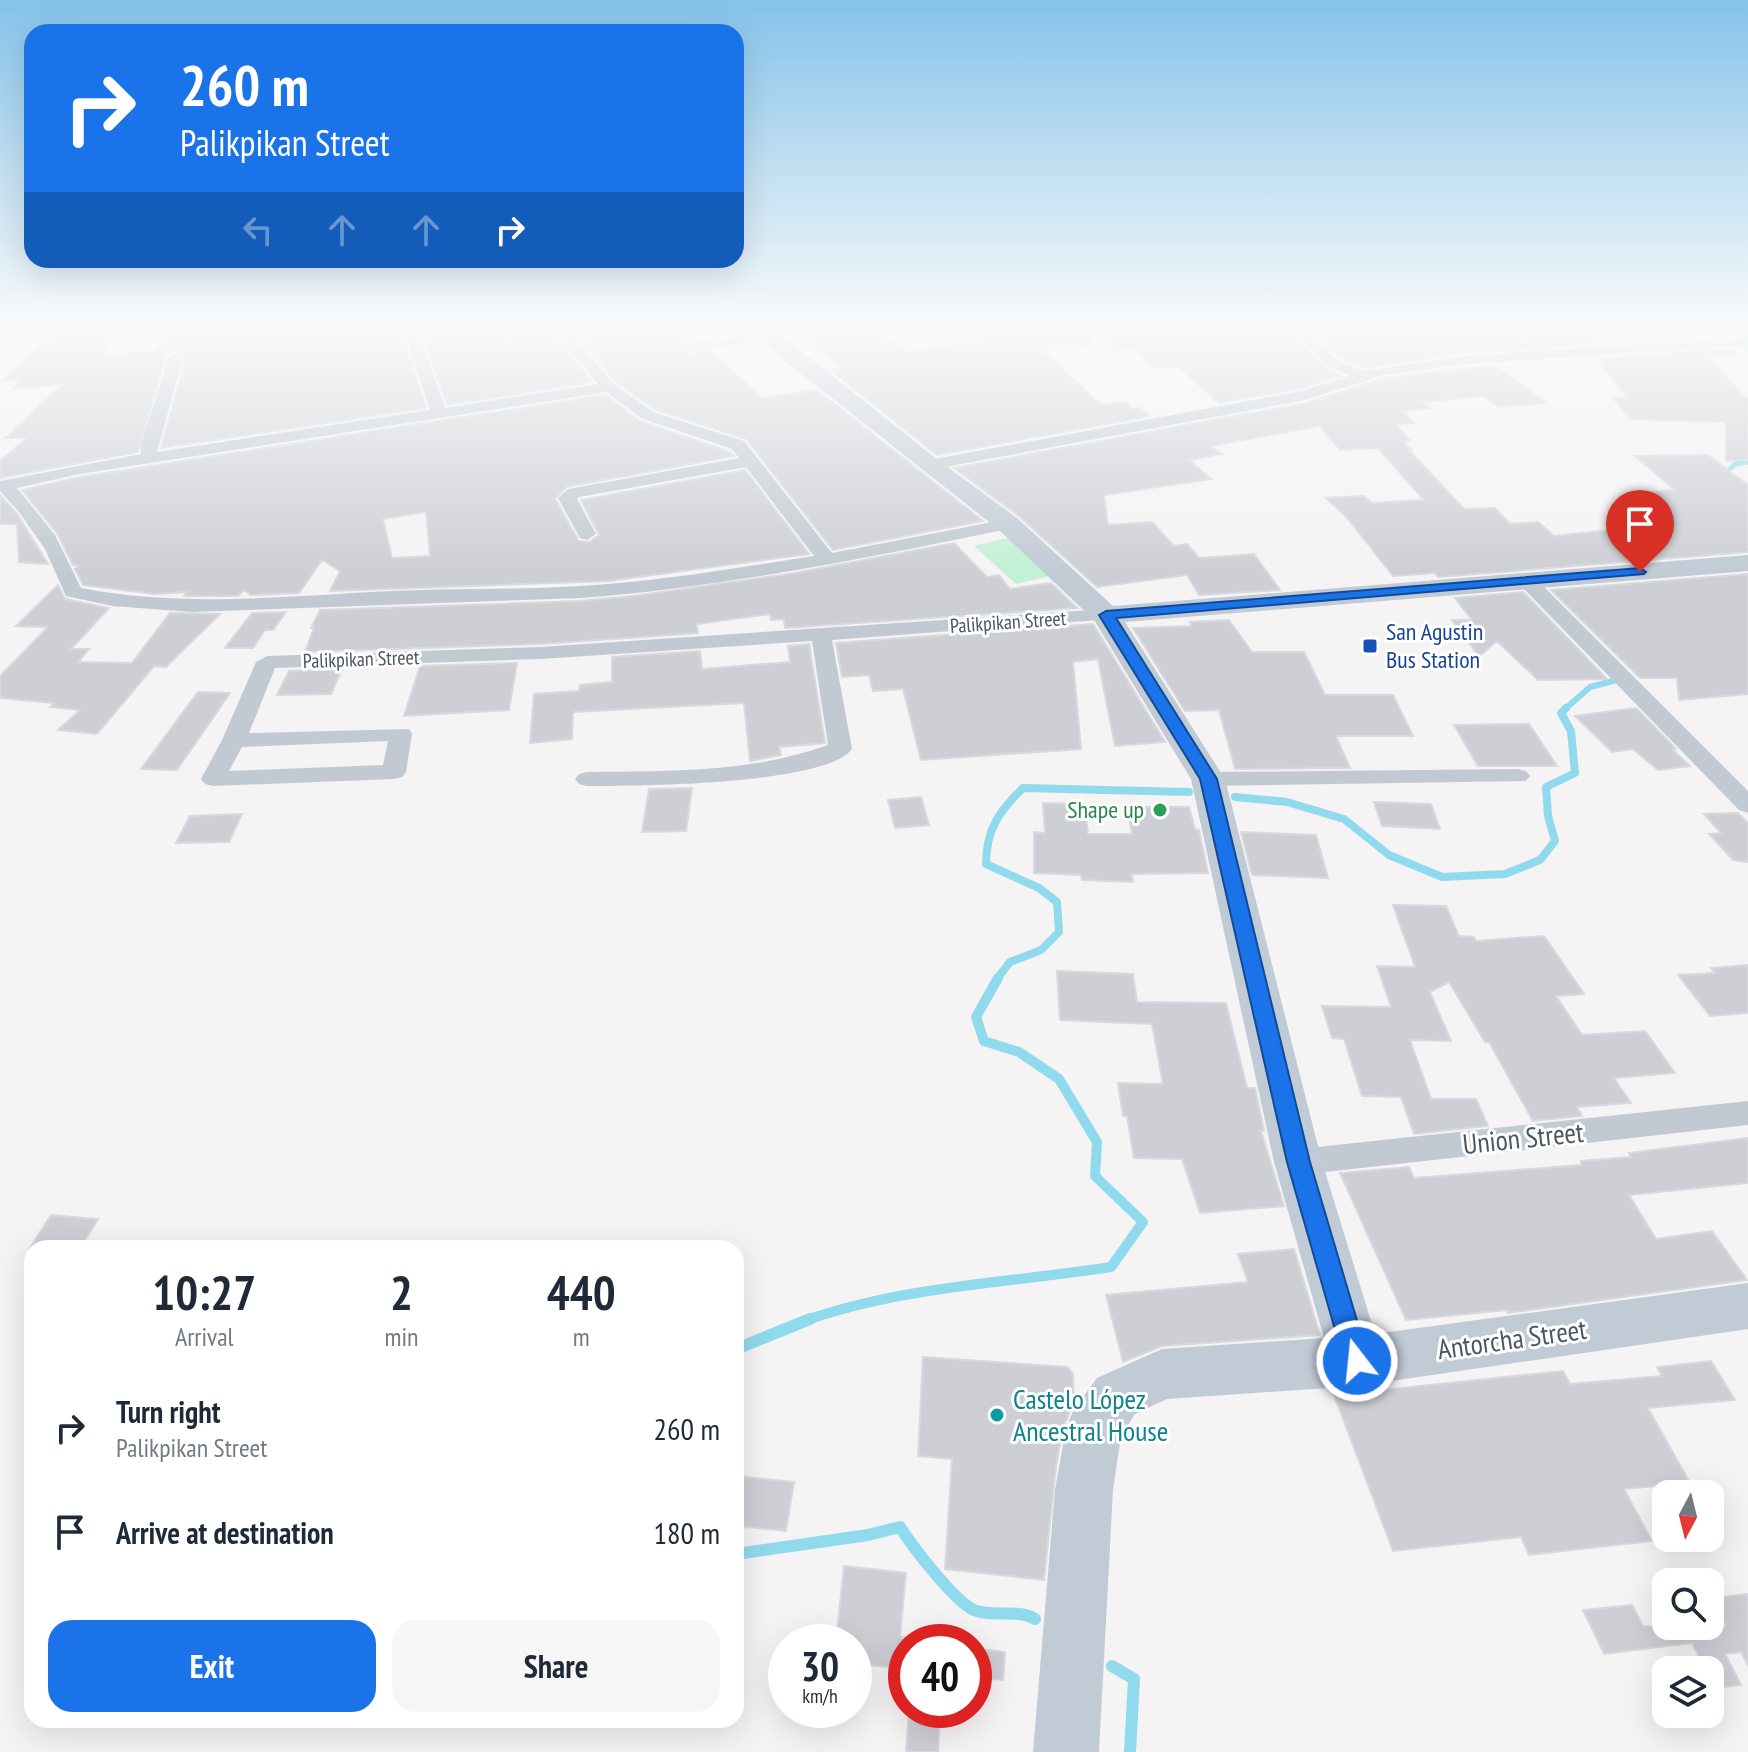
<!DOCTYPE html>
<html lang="en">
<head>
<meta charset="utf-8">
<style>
  body { margin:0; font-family:"PT Sans Narrow",sans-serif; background:#f6f6f7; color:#1f2937; height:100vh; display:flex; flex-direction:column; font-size:30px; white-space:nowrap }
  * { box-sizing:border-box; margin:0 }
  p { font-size:26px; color:#747a83 }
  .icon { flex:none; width:44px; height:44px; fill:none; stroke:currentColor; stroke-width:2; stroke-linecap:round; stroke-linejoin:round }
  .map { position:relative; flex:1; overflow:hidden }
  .details { position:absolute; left:24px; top:1240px; width:720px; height:488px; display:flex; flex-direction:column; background:#fff; border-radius:24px; box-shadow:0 8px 32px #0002 }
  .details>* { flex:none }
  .hud { position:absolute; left:24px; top:24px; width:720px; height:244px; border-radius:24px; box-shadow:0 8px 32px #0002; background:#1a73e8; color:#fff; overflow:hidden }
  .needle { width:52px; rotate:187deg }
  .tools { position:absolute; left:1652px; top:1480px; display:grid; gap:16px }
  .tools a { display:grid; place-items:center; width:72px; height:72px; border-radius:16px; background:#fff; box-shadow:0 8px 32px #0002; font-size:40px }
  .speed { position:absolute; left:768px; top:1624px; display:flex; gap:16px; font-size:40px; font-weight:700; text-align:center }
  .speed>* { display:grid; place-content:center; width:104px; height:104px; border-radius:50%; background:#fff; box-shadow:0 8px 32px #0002; line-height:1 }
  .speed small { font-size:20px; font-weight:400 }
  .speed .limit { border:12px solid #d22; background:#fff; color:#111 }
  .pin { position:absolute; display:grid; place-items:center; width:68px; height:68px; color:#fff; margin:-82px -34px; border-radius:50% 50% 50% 0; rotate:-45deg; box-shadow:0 0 8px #0007 }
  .pin .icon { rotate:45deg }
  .me { position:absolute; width:88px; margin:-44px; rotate:344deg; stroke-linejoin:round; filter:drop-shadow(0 0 6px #0008) }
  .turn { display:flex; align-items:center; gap:28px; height:168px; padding:0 24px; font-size:36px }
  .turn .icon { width:104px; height:104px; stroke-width:2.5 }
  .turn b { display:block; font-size:56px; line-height:68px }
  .lanes { display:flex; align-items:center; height:76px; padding:0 24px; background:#0003; justify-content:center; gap:40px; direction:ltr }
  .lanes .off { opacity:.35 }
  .eta { display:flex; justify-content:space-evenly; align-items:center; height:136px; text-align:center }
  .eta b { font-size:48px; font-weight:600; line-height:56px }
  .action { display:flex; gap:16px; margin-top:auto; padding:16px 24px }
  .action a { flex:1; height:92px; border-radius:24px; background:#1a73e8; color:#fff; font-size:32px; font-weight:600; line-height:92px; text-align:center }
  .action a+a { background:#f6f6f7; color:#1f2937 }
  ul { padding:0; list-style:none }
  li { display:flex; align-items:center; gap:24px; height:104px; padding:0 24px }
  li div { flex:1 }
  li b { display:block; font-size:30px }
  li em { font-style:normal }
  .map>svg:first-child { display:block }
  .green { fill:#c3f1d5 }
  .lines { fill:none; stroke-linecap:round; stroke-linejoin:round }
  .stream-far4 { stroke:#90daee; stroke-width:5 }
  .stream-far3 { stroke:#90daee; stroke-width:6 }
  .stream-far2 { stroke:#90daee; stroke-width:8 }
  .stream-far1 { stroke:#90daee; stroke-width:10 }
  .stream { stroke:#90daee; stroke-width:12 }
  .building { fill:#cdcfd5; stroke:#d7d9de; stroke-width:2; fill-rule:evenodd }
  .street { fill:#c1cad2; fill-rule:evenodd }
  .secondary { fill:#c1cbd6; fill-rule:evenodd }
  .route { fill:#1a73e8; stroke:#114b97; stroke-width:2 }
  .transit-dot { fill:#1a4fb4; stroke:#fff; stroke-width:3 }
  .leisure-dot { fill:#2e9e5b; stroke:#fff; stroke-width:3 }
  .culture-dot { fill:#0f9aa8; stroke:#fff; stroke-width:3 }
  .labels { text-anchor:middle; stroke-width:6; stroke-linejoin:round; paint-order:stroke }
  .far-street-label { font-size:20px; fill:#4a5661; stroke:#fff }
  .transit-label { font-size:24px; fill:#164399; stroke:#fff; text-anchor:start }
  .leisure-label { font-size:24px; fill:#27864d; stroke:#fff; text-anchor:end }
  .near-street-label { font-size:28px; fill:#4a5661; stroke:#fff }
  .near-culture-label { font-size:28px; fill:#0d838f; stroke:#fff; text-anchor:start }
</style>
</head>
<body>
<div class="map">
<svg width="1748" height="1752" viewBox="0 0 1748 1752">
  <rect width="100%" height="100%" fill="#f5f3f3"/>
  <path class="green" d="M 1011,537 L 1054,575 L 1016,584 L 974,546 Z"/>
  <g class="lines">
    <path class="stream-far4" d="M 1748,343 L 1743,343 L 1748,349
      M 1722,477 L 1735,464 L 1748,462"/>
    <path class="stream-far3" d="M 1564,710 L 1590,687 L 1613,681"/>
    <path class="stream-far2" d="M 1235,797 L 1287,802 L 1344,819 L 1389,855 L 1442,877 L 1505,874 L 1540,860 L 1555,841 L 1548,816 L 1546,787 L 1575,773 L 1571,731 L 1561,713 L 1566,708
      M 996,980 L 1010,962 L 1041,950 L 1059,932 L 1057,902 L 1039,888 L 986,864 C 986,830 999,811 1023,788 L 1189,792"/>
    <path class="stream-far1" d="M 804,1321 C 903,1286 1008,1283 1111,1267 L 1143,1222 L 1095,1176 L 1097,1142 L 1059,1079 L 1019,1052 L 984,1041 L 976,1017 L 998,978"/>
    <path class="stream" d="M 736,1349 L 810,1319
      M 736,1554 L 868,1535 L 900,1527 C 912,1546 955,1602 974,1610 C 993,1618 1017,1608 1035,1619
      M 1112,1666 L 1134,1679 L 1130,1752"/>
  </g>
  <path class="building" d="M 57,328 L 119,328 L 102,354 L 154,352 L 169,333 L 226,330 L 226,328 L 400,328 L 426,408 L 161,448 L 186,358 L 175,350 L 166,356 L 138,452 L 0,478 L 0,461 L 27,438 L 6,438 L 62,385 L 14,388 L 21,379 L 4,380 Z
    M 420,328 L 549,328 L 592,382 L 447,405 Z
    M 570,328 L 687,328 L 699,339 L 682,344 L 682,350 L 690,354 L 712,351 L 761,398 L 817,390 L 983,521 L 833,550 L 746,439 L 654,409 L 616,382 Z
    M 791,328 L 873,328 L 908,353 L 976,340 L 957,328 L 1091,328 L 1091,346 L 1040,348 L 1101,405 L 1125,402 L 1133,409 L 1140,408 L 1150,416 L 937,455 L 833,372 L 836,372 L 833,369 L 841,368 Z
    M 1092,328 L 1289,328 L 1323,367 L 1341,376 L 1301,388 L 1219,403 L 1178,366 L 1153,368 L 1135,348 L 1112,350 Z
    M 1310,328 L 1695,328 L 1710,337 L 1465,353 L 1364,368 L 1337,356 Z
    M 1731,349 L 1741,355 L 1705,358 L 1716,365 L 1748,400 L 1748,460 L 1726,461 L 1726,422 L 1630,419 L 1612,397 L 1628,398 L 1596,358 Z
    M 1495,365 L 1546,403 L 1499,407 L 1483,396 L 1421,402 L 1430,408 L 1402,411 L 1414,423 L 1395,424 L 1410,440 L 1403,441 L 1411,449 L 1408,449 L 1464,509 L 1495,508 L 1510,524 L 1538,522 L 1554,536 L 1668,524 L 1635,493 L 1675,490 L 1635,456 L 1708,455 L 1748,485 L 1748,552 L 1438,577 L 1435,573 L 1393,576 L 1348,519 L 1326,498 L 1364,496 L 1371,503 L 1424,500 L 1378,448 L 1340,450 L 1320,426 L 1210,446 L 1222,454 L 1189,460 L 1211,479 L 1104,495 L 1108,525 L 1152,522 L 1174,546 L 1187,544 L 1199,558 L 1254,554 L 1280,590 L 1199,595 L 1187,575 L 1097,587 L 1019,516 L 954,468 L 1306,403 L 1384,378 Z
    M 605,395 L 640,421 L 730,452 L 734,456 L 566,487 L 555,499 L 579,541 L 589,542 L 599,535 L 581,500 L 745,470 L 809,554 L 608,581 L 330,591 L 340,571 L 322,560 L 299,593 L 251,595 L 244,590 L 238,596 L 184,596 L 187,592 L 155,594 L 83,585 L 75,569 L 78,565 L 73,565 L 57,533 L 22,490 L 80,477 ZM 426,512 L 430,556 L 392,558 L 383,519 Z
    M 0,495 L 17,514 L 48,564 L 19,562 L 17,524 L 0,524 Z
    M 954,543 L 987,577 L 999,575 L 1010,589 L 1051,583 L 1077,608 L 785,628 L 784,619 L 771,620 L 770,614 L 697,624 L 698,633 L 540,644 L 305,652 L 314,628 L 311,628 L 320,610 L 580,601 L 634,596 L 795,573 Z
    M 1748,574 L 1748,694 L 1679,700 L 1677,678 L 1640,678 L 1551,590 Z
    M 58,585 L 65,599 L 109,608 L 71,649 L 89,649 L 78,662 L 132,663 L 170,613 L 220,614 L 166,667 L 154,666 L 97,734 L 58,730 L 80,710 L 50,707 L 54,703 L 0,698 L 0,676 L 48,627 L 16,626 Z
    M 1523,592 L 1607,679 L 1538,680 L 1497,641 L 1479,656 L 1452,620 L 1472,620 L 1455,598 Z
    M 286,612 L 273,630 L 265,630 L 253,648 L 225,648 L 252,613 Z
    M 1229,620 L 1252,652 L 1304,652 L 1325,695 L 1393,695 L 1413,736 L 1336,736 L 1350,768 L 1235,769 L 1219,710 L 1185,711 L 1133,628 L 1192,626 L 1190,622 Z
    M 1093,624 L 1165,742 L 1115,746 L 1098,659 L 1073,662 L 1081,749 L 921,760 L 903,689 L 873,691 L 869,675 L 842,677 L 836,643 Z
    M 809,644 L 825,743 L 779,747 L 781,755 L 750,761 L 744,703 L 573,712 L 572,739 L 530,743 L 534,694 L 579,691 L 580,685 L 612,682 L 612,657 L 700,651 L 702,669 L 790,662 L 788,646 Z
    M 517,663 L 509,710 L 404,716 L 420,666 Z
    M 342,669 L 331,694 L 277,695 L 289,671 Z
    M 198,692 L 230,693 L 177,770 L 141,769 Z
    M 1636,708 L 1676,749 L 1673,750 L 1690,766 L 1658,770 L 1633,749 L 1612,752 L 1575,716 Z
    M 1529,724 L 1557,766 L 1478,766 L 1454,725 Z
    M 692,788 L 686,831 L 642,832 L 649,789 Z
    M 921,797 L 929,825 L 895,828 L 888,800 Z
    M 1374,802 L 1431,804 L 1440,829 L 1382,826 Z
    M 1043,803 L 1085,804 L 1088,834 L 1132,834 L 1127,807 L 1189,807 L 1195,829 L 1199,830 L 1208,873 L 1131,874 L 1133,882 L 1082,880 L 1081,875 L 1034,873 L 1034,832 L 1045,833 Z
    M 1738,813 L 1748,823 L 1748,862 L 1733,860 L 1709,834 L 1721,833 L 1704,814 Z
    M 242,814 L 229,842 L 176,843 L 190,816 Z
    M 1241,832 L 1316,835 L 1328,878 L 1252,875 Z
    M 1393,905 L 1446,906 L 1459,936 L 1474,937 L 1476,941 L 1544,936 L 1584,994 L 1556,996 L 1582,1035 L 1645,1031 L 1675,1073 L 1614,1078 L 1631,1103 L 1577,1107 L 1582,1116 L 1533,1121 L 1489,1042 L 1485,1042 L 1449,982 L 1430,992 L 1451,1041 L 1410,1040 L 1431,1099 L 1476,1099 L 1488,1126 L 1414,1134 L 1401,1097 L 1362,1096 L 1344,1039 L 1332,1038 L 1322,1006 L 1391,1007 L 1377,966 L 1415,967 Z
    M 1748,965 L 1748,1013 L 1710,1016 L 1678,975 L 1715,973 L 1711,968 Z
    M 1057,971 L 1133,974 L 1137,1002 L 1226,1003 L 1247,1088 L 1255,1088 L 1264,1131 L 1261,1131 L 1284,1206 L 1200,1213 L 1182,1159 L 1134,1158 L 1127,1116 L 1123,1116 L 1118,1083 L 1163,1084 L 1152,1024 L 1060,1020 Z
    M 1748,1138 L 1748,1183 L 1629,1195 L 1656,1239 L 1712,1231 L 1747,1280 L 1508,1313 L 1507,1310 L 1406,1320 L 1340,1173 L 1409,1167 L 1414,1178 L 1581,1165 L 1581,1161 L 1631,1157 L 1629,1153 Z
    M 51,1215 L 98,1219 L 80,1248 L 30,1248 Z
    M 1294,1249 L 1320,1335 L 1162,1346 L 1123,1362 L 1106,1295 L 1248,1282 L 1238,1254 Z
    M 923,1357 L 1067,1367 L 1073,1374 L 1074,1404 L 1063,1427 L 1056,1466 L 1044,1580 L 945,1569 L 952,1459 L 918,1456 Z
    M 1711,1361 L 1735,1400 L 1648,1408 L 1690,1483 L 1624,1489 L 1652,1541 L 1529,1555 L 1521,1537 L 1393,1551 L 1334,1395 L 1563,1371 L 1570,1384 L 1662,1376 L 1657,1367 Z
    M 736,1476 L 794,1482 L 786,1531 L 736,1526 Z
    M 844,1566 L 906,1573 L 900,1637 L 907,1637 L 903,1669 L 854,1663 L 854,1642 L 836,1642 Z
    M 1748,1594 L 1748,1666 L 1741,1652 L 1725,1654 L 1741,1685 L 1716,1688 L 1710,1670 L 1706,1670 L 1692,1643 L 1604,1654 L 1583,1610 L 1632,1605 L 1643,1626 L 1726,1626 L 1711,1598 Z
    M 974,1648 L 1005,1652 L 1003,1680 L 974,1677 Z
    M 909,1710 L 940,1710 L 938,1752 L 906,1752 Z"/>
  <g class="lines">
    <path class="street" d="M 403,328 L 417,328 L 445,408 L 598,384 L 552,328 L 566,328 L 614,384 L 653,412 L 744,441 L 832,553 L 1008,519 L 1017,524 L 1008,529 C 866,558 724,587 580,598 L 192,612 L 112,606 L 66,596 L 45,549 L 19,512 L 0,491 L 0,481 L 141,454 L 140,447 L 169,357 L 176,353 L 183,357 L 157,452 L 430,410 ZM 606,392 L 641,418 L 732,449 L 739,458 L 568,489 L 558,498 L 580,538 L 587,540 L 596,534 L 577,499 L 579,497 L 746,467 L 814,556 C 736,568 658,582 579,586 C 516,590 453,588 391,591 C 287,596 184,608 81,588 L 55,535 L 17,488 L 79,474 Z
      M 1292,328 L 1306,328 L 1335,359 L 1364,371 L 1465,356 L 1748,337 L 1748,345 L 1465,364 L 1383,375 L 1305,400 L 929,470 L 921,465 L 929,460 L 1302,391 L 1350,376 L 1325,365 Z
      M 770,332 L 777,336 L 775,339 L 690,351 L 683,347 L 690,343 Z
      M 1527,575 L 1534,577 L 1748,791 L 1748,813 L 1739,810 L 1520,585 L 1517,581 Z
      M 1106,609 L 1113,611 L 1116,615 L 1113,619 L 832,640 L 852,749 C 826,785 634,786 587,786 L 579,784 L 575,779 L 579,774 L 587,772 C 669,771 750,773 828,745 L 812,641 L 540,659 L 275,668 L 249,733 L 409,729 L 412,734 L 406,772 L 402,777 L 394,779 L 213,786 L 205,784 L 201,779 L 222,740 L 256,662 L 267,656 L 540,647 ZM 388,741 L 383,765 L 229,771 L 242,747 Z
      M 1518,769 L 1526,771 L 1530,776 L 1526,781 L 1208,786 L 1200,784 L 1196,779 L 1200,774 L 1208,772 Z
      M 1748,1101 L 1748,1125 L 1298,1175 L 1287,1171 L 1282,1162 L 1287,1153 L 1298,1149 Z"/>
    <path class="secondary" d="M 756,328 L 776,328 L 800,350 L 938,460 L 1017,518 L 1113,606 L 1748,555 L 1748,571 L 1125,622 L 1225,779 L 1322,1162 L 1375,1334 L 1748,1283 L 1748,1329 L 1357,1386 L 1167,1399 L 1135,1414 L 1121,1436 L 1113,1490 L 1099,1752 L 1033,1752 L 1055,1490 L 1066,1428 L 1074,1409 L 1097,1378 L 1162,1349 L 1324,1338 L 1274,1162 L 1191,779 L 1094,620 L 999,530 L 784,360 L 763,340 Z"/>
  </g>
  <linearGradient id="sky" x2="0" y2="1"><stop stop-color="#85c3ea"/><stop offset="0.57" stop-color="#fafafa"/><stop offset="1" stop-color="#fafafa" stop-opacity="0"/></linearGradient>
  <rect width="1748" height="573" fill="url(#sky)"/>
  <path class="route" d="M 1640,568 L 1646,572 L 1644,574 L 1116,618 L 1217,779 L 1310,1162 L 1369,1361 L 1366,1369 L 1357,1373 L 1348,1369 L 1344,1361 L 1287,1162 L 1200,779 L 1099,615 L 1106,611 Z"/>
  <rect class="transit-dot" x="1362" y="638" width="16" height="16" rx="4"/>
  <circle class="leisure-dot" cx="1160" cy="810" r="8"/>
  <circle class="culture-dot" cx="997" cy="1415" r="8"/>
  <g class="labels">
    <g class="far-street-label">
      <text transform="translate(1008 622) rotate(-4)" y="7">Palikpikan Street</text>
      <text transform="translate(361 659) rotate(-2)" y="7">Palikpikan Street</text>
    </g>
    <g class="transit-label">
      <text x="1386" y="640">San Agustin<tspan x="1386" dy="28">Bus Station</tspan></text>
    </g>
    <g class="leisure-label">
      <text x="1144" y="818">Shape up</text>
    </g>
    <g class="near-street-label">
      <text transform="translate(1523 1138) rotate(-6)" y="10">Union Street</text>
      <text transform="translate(1512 1339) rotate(-8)" y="10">Antorcha Street</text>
    </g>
    <g class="near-culture-label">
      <text x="1013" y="1409">Castelo López<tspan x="1013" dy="32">Ancestral House</tspan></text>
    </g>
  </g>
</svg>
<div class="tools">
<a><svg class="needle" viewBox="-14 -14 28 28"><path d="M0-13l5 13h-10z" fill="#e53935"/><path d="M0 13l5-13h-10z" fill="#747a83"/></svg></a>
<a><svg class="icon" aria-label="search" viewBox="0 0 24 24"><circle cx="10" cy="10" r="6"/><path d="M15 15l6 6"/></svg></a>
<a><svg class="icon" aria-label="layers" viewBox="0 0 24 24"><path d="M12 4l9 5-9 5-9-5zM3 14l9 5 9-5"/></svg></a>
</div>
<div class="speed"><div>30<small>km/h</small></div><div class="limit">40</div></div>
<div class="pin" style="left:1640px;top:572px;background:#d93025"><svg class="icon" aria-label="arrive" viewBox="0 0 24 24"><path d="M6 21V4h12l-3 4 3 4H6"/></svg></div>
<svg class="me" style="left:1357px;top:1361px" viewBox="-20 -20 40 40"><circle r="17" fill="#1a73e8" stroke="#fff" stroke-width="3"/><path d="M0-11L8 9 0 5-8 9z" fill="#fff"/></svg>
<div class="hud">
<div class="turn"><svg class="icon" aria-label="right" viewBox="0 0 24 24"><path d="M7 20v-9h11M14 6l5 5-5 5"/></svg><div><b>260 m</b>Palikpikan Street</div></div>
<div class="lanes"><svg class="icon off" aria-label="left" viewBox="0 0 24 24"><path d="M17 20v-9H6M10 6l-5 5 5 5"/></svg><svg class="icon off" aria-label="ahead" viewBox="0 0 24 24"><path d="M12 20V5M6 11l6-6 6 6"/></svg><svg class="icon off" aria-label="ahead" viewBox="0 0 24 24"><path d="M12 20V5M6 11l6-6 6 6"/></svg><svg class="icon" aria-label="right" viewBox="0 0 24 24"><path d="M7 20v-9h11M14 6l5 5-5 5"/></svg></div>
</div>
<section class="details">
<div class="eta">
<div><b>10:27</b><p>Arrival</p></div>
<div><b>2</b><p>min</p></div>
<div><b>440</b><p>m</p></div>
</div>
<ul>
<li><svg class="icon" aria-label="right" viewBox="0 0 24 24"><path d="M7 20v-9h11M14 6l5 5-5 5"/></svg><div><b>Turn right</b><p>Palikpikan Street</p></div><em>260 m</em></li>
<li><svg class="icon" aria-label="arrive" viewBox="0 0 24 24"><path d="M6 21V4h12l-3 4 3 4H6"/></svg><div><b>Arrive at destination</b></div><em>180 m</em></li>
</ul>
<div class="action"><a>Exit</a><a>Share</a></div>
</section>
</div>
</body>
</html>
